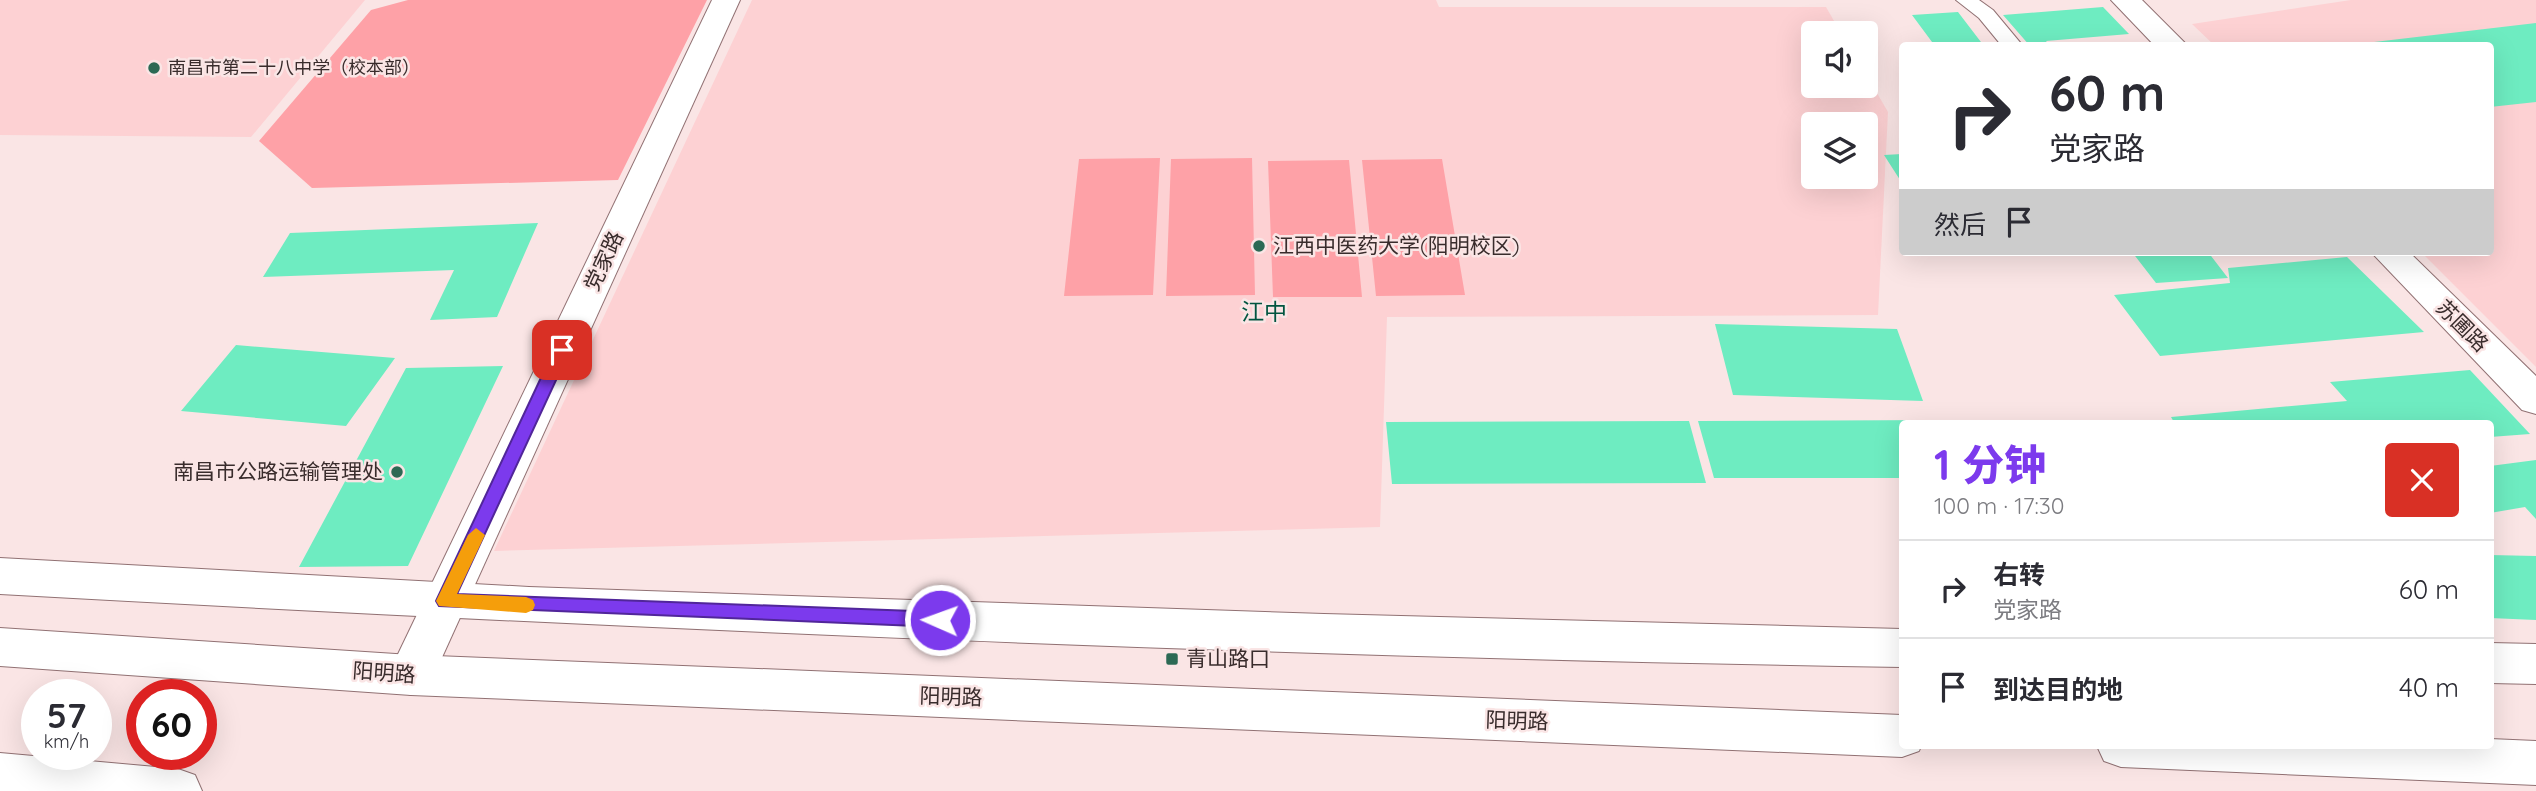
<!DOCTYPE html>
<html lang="zh">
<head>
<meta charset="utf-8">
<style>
  body { margin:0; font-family:Quicksand,"Noto Sans SC",sans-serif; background:#f7f7f7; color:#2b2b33; height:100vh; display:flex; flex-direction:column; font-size:26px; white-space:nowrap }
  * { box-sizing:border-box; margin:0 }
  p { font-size:23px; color:#7c7c81 }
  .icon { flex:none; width:38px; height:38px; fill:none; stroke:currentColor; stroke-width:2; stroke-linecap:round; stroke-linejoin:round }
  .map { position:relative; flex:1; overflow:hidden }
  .drawer { position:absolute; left:1899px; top:420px; width:595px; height:329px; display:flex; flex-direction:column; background:#fff; border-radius:7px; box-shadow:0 7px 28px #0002 }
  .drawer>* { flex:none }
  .banner { position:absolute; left:1899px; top:42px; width:595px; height:214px; border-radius:7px; box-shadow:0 7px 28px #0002; background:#fff; color:#2b2b33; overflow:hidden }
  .fabs { position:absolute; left:1801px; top:21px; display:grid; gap:14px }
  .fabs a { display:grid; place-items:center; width:77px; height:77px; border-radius:7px; background:#fff; box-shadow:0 7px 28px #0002; font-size:35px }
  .speed { position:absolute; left:21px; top:679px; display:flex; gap:14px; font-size:35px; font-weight:700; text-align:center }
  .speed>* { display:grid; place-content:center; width:91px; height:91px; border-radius:50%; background:#fff; box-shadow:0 7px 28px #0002; line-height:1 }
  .speed small { font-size:18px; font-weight:400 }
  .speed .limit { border:10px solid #d22; background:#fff; color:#111 }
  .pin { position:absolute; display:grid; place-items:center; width:60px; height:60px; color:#fff; margin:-30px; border-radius:14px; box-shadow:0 4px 10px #0006 }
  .me { position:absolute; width:77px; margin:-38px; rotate:272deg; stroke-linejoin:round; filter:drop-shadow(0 0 5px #0008) }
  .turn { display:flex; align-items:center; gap:24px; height:147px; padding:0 35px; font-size:32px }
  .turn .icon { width:91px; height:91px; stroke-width:2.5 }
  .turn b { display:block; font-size:49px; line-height:60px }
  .then { display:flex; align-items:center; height:66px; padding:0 35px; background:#0003; gap:14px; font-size:26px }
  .round { display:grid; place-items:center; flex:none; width:74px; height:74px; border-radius:7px; background:#f7f7f7 }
  .head { display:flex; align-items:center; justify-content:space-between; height:119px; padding:0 35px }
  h1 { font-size:42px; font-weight:800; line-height:52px; color:#7c3aed }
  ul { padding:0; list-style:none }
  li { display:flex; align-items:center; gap:21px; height:98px; padding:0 35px; border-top:2px solid #e1e1e2 }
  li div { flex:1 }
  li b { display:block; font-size:26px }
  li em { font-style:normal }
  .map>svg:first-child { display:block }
  .built { fill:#fdd1d3; fill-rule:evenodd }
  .green { fill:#fea1a7 }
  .building { fill:#6eecc1 }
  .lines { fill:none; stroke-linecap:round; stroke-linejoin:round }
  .service-casing { stroke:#917173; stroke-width:2 }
  .minor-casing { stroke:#917173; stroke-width:2 }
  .secondary-casing { stroke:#917173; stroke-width:2 }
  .primary-casing { stroke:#917173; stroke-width:2 }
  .trunk-casing { stroke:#917173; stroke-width:2 }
  .service { fill:#fff; fill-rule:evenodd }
  .minor { fill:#fff; fill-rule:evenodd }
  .secondary { fill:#fff; fill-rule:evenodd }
  .primary { fill:#fff; fill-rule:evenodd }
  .trunk { fill:#fff; fill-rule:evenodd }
  .route { fill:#7c3aed; stroke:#51269a; stroke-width:2 }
  .slow { fill:#f59e0b }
  .poi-dot { fill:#2c6954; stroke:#fae5e5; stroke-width:2.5 }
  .labels { text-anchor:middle; stroke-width:5; stroke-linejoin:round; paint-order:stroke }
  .far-poi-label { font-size:18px; fill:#392c2c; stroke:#fae5e5; text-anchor:start }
  .poi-label { font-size:21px; fill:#392c2c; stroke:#fae5e5; text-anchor:start }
  .street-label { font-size:21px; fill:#392c2c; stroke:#fae5e5 }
  .neighbourhood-label { font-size:23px; fill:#025540; stroke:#fae5e5 }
</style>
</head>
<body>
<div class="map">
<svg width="2536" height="791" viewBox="0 0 2536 791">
  <rect width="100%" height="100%" fill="#fae5e5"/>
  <path class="built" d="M 0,0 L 365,0 L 251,137 L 0,135 Z
    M 752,0 L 1436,0 L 1439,7 L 1826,7 L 1841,33 L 1813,33 L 1813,86 L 1866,86 L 1866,74 L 1888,112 L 1878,315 L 1387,317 L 1380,527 L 494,551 ZM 1813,124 L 1866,124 L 1866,177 L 1813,177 Z
    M 2351,0 L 2536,0 L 2536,367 L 2421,252 L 2490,252 L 2490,46 L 2214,45 L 2192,24 Z"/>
  <path class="green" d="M 408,0 L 707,0 L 618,180 L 312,188 L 259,141 L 371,10 Z
    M 1160,158 L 1153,295 L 1064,296 L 1079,159 Z
    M 1252,158 L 1255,295 L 1166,296 L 1171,159 Z
    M 1442,159 L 1465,295 L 1376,296 L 1362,160 Z
    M 1349,160 L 1362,297 L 1273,297 L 1268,161 Z"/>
  <path class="building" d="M 2103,7 L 2129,34 L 2046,41 L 2050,46 L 2030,46 L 2003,15 Z
    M 1958,12 L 1984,46 L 1935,46 L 1912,15 Z
    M 2536,23 L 2536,102 L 2490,107 L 2490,46 L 2340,46 Z
    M 1902,154 L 1902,183 L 1884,155 Z
    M 538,223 L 497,317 L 430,320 L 454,270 L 263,277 L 290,233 Z
    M 2132,252 L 2208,252 L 2228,278 L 2156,283 Z
    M 2347,257 L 2424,332 L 2160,356 L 2114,295 L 2230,283 L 2228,268 Z
    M 1715,324 L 1897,329 L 1923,401 L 1733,395 Z
    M 236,345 L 395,358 L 346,426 L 181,411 Z
    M 503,366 L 408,566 L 299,567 L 406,368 Z
    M 2470,370 L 2530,434 L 2490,437 L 2490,424 L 2175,424 L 2171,417 L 2347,401 L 2330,382 Z
    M 1939,420 L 1941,424 L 1902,424 L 1902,478 L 1714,478 L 1698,421 Z
    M 1689,421 L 1706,483 L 1392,484 L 1386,422 Z
    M 2536,460 L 2536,519 L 2525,507 L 2490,513 L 2490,466 Z
    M 2490,555 L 2536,556 L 2536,620 L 2490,618 Z"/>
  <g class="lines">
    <g class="service-casing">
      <path id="service" d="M 1956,0 L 1979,0 L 1993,10 L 2023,46 L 2002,46 L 1979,18 Z"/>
    </g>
    <g class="minor-casing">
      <path id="minor" d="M 712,0 L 740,0 L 434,675 L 427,689 L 411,695 L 395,689 L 388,675 Z"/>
    </g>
    <g class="secondary-casing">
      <path id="secondary" d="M 2111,0 L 2142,0 L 2188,46 L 2155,46 Z
        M 2371,252 L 2409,252 L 2536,376 L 2536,414 L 2522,410 Z"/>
    </g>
    <g class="primary-casing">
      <path id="primary" d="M 0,558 L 529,587 L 1324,614 L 1902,629 L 1902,667 C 1268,657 633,629 0,594 Z
        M 2490,643 L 2536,644 L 2536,684 L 2490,683 Z"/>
    </g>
    <g class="trunk-casing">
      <path id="trunk" d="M 0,628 L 411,655 L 1902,715 L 1902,746 L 1921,746 L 1919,751 L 1902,757 L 411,695 L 0,666 Z
        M 2490,739 L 2536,741 L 2536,785 L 2121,767 L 2104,761 L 2097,746 L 2490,746 Z
        M 0,753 L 178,769 L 195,775 L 202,791 L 0,791 Z"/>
    </g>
    <use href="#service" class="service"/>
    <use href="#minor" class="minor"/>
    <use href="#secondary" class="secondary"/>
    <use href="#primary" class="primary"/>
    <use href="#trunk" class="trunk"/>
  </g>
  <path class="route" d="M 562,345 L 570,350 L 457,594 L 940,612 L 947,614 L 949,620 L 947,625 L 940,627 L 439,606 L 436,601 L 554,350 Z"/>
  <path class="slow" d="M 476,528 L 485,535 L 457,594 L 526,597 L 533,600 L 535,605 L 533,610 L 526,613 L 439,606 L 436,601 L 468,535 Z"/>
  <g class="poi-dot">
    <circle cx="154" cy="68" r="7"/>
    <circle cx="1259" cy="246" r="7"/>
    <circle cx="397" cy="472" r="7"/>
    <rect x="1165" y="652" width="14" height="14" rx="3.5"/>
  </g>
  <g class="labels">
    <g class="far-poi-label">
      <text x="168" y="74">南昌市第二十八中学（校本部）</text>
    </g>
    <g class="poi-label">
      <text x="1273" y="253">江西中医药大学(阳明校区)</text>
      <text x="383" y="479" text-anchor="end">南昌市公路运输管理处</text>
      <text x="1186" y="666">青山路口</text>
    </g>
    <g class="street-label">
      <text transform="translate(604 261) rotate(-65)" y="7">党家路</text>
      <text transform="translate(2462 326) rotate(45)" y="7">苏圃路</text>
      <text transform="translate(384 673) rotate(4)" y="7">阳明路</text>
      <text transform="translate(951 697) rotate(2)" y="7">阳明路</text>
      <text transform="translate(1517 721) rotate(2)" y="7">阳明路</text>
    </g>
    <g class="neighbourhood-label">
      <text x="1264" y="320">江中</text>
    </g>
  </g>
</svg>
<div class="fabs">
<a><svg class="icon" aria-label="sound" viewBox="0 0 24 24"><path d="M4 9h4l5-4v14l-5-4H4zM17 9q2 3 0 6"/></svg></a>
<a><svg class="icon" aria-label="layers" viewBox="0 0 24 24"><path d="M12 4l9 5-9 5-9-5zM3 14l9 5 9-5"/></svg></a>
</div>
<div class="speed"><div>57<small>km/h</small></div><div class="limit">60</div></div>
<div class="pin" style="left:562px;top:350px;background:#d93025"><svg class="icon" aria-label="arrive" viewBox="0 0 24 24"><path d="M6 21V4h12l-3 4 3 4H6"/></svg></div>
<svg class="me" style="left:940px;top:620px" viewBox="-20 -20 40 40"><circle r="17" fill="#7c3aed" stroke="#fff" stroke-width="3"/><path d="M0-11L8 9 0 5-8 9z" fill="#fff"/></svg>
<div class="banner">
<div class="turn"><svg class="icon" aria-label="right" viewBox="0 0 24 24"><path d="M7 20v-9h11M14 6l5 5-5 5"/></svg><div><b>60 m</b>党家路</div></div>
<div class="then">然后<svg class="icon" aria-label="arrive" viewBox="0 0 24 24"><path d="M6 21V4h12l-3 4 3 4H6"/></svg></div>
</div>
<section class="drawer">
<div class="head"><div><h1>1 分钟</h1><p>100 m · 17:30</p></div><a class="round" style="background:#d93025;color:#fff"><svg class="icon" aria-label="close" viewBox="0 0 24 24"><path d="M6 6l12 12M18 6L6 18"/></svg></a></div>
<ul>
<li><svg class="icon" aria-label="right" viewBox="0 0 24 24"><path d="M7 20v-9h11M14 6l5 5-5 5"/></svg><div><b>右转</b><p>党家路</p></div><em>60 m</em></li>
<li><svg class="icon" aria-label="arrive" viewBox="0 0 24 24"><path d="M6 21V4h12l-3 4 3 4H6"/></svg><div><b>到达目的地</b></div><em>40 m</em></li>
</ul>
</section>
</div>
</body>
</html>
